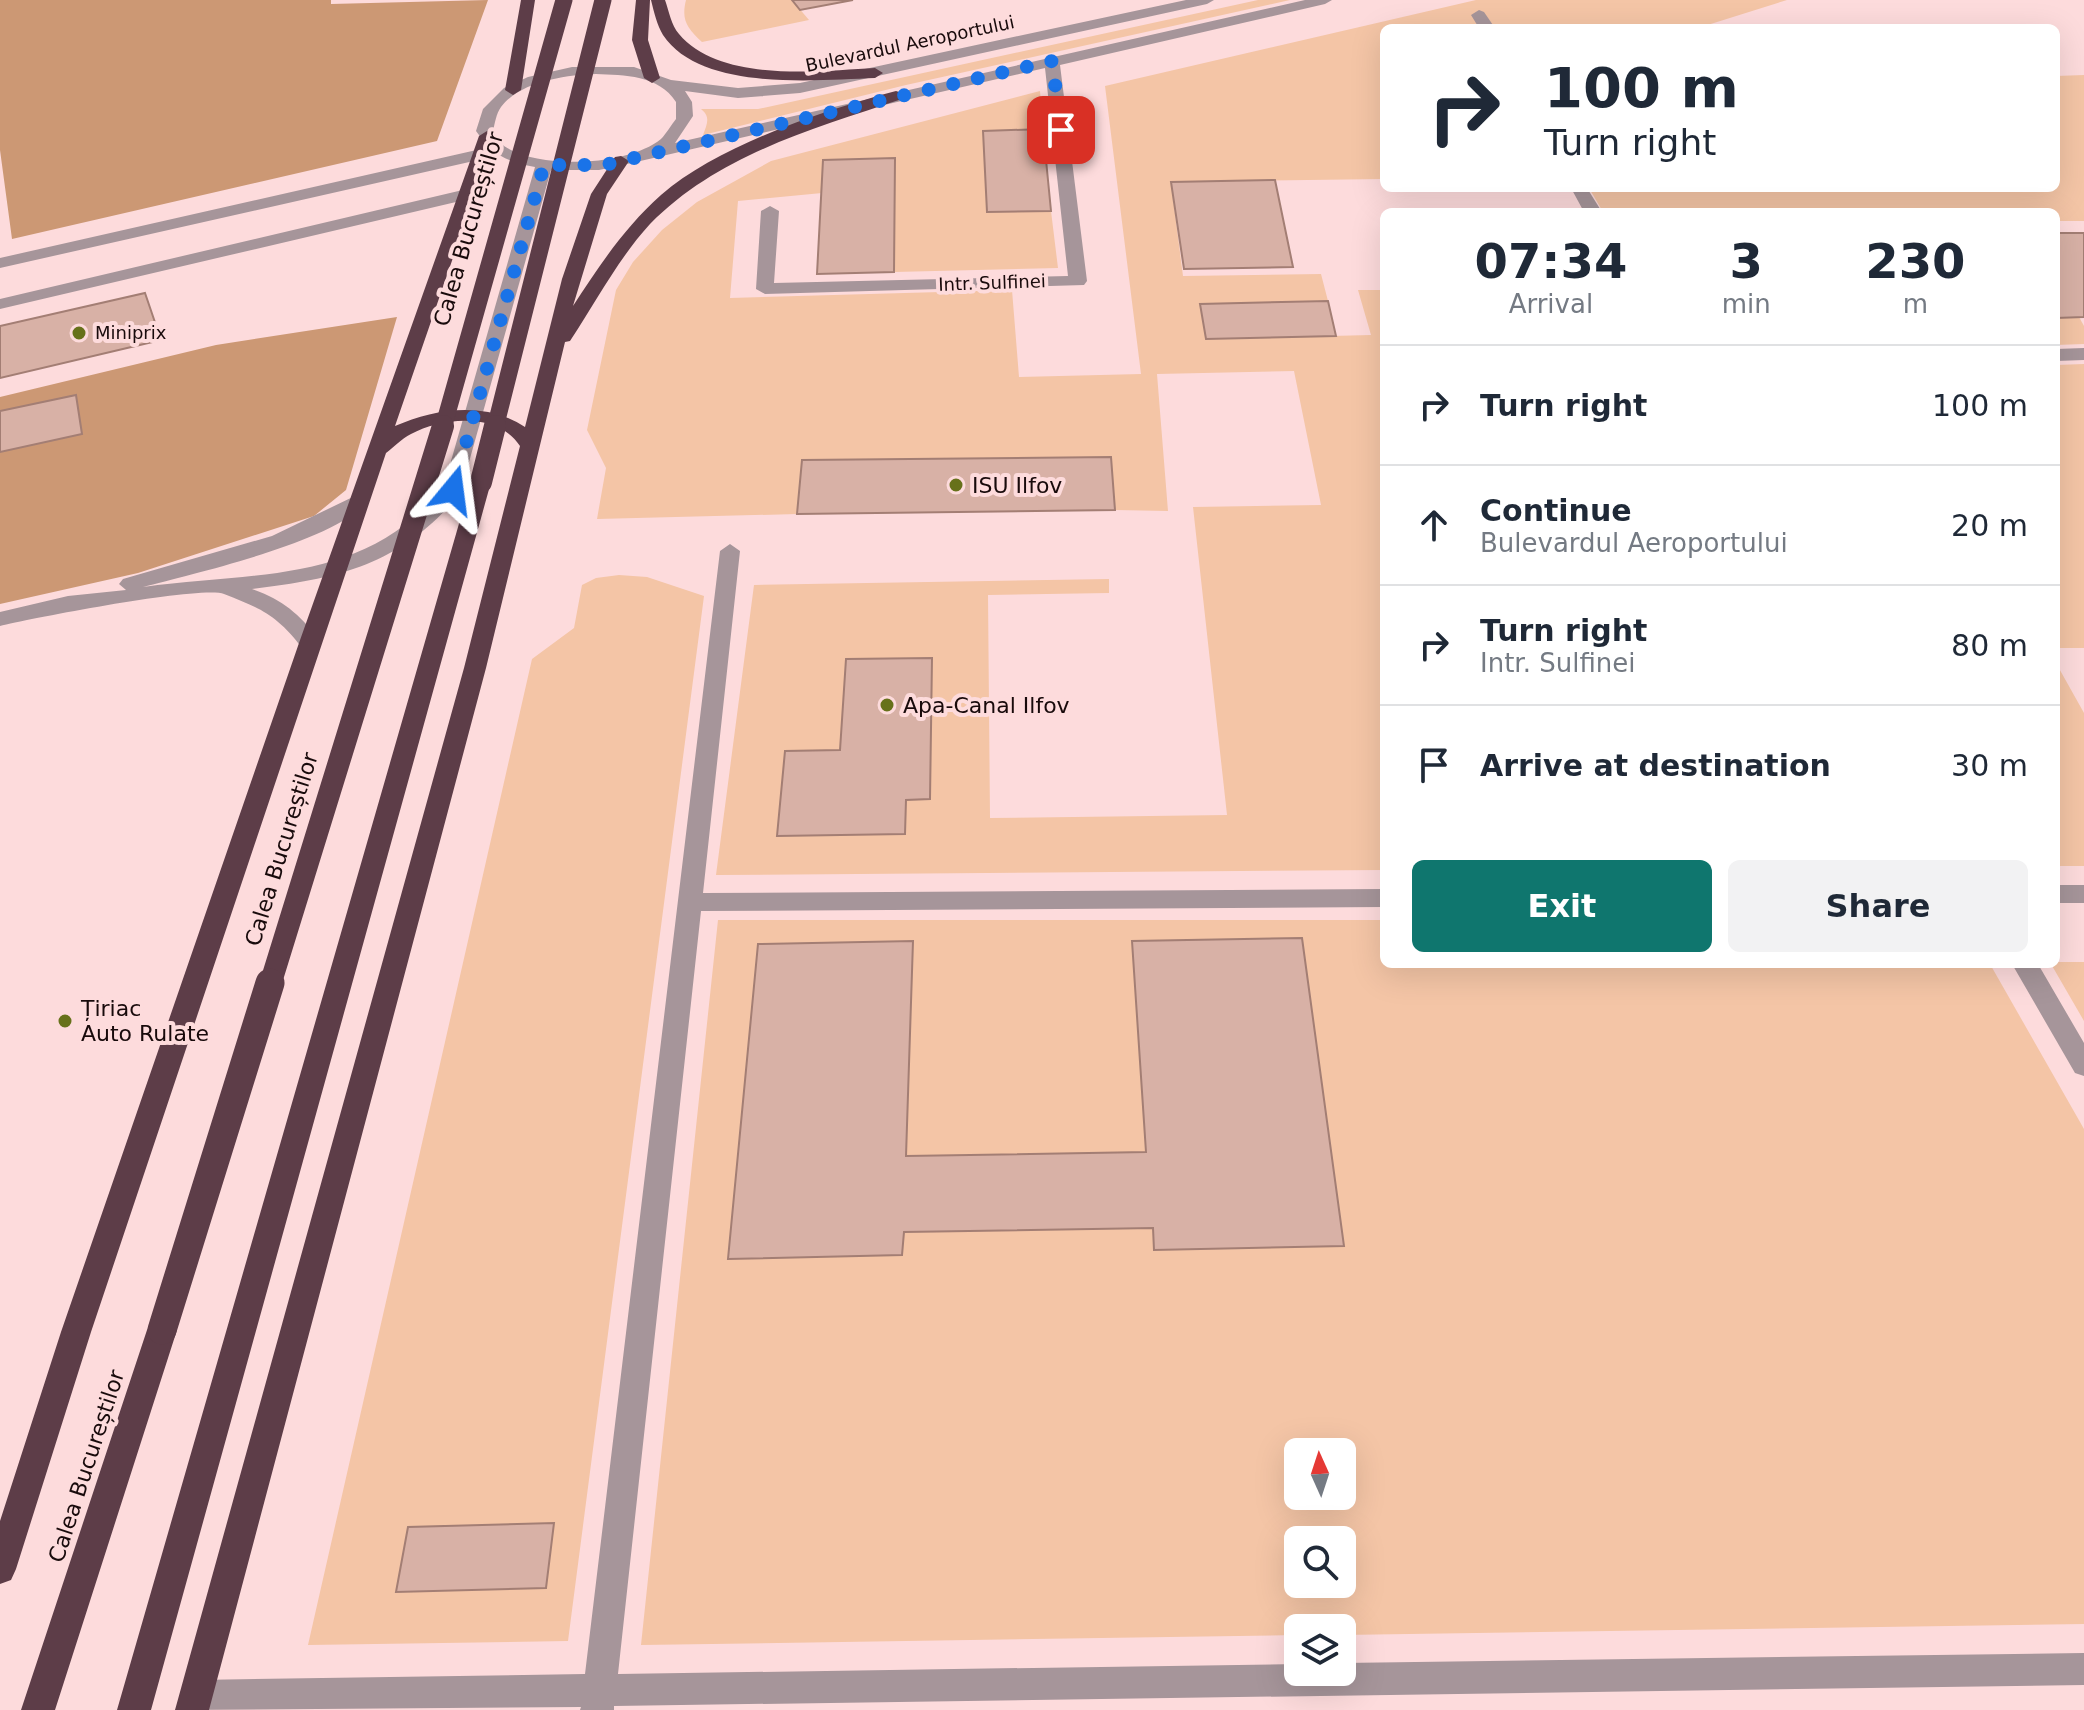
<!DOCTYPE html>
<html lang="en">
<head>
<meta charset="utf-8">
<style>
  body { margin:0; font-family:"DejaVu Sans",sans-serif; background:#f2f2f3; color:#1f2937; height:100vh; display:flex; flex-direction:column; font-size:30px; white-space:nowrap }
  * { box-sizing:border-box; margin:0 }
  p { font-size:26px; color:#747a83 }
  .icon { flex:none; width:44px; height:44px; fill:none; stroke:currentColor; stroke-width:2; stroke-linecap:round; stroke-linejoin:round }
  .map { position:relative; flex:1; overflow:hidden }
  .side { position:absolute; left:1380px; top:208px; width:680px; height:760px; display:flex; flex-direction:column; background:#fff; border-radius:12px; box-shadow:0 8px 32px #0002 }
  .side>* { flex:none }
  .top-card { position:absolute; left:1380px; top:24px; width:680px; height:168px; border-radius:12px; box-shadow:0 8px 32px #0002; background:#fff; color:#1f2937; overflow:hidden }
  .needle { width:52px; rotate:357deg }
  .buttons { position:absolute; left:1284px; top:1438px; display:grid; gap:16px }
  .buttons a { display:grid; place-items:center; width:72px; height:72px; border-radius:12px; background:#fff; box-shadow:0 8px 32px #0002; font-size:40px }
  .pin { position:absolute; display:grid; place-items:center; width:68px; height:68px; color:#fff; margin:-34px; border-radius:16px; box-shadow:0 4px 12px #0006 }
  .me { position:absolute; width:88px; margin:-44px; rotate:16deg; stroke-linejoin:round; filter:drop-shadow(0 0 6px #0008) }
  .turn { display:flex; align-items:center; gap:28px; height:168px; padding:0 32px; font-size:36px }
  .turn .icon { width:104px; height:104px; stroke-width:2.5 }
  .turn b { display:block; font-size:56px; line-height:68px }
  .eta { display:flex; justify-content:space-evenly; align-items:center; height:136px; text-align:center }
  .eta b { font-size:48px; font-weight:800; line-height:56px }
  .cta { display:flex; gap:16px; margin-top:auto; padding:16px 32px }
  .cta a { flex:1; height:92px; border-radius:12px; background:#0f766e; color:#fff; font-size:32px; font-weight:800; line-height:92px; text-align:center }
  .cta a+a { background:#f2f2f3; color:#1f2937 }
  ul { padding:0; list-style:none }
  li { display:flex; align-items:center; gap:24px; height:120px; padding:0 32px; border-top:2px solid #e0e1e3 }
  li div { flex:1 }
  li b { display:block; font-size:30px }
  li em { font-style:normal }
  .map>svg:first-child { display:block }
  .green { fill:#f4c5a6; fill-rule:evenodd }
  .forest { fill:#cc9874 }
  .building { fill:#d8b1a6; stroke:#a37e74; stroke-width:2 }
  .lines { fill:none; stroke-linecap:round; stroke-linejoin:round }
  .minor { fill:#a6959a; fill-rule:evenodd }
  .highway { fill:#5d3d48; fill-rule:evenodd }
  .highway-bridge-far2 { stroke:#5d3d48; stroke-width:17 }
  .highway-bridge-far1 { stroke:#5d3d48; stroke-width:22 }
  .highway-bridge { stroke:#5d3d48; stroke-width:29 }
  .route { stroke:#1a73e8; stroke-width:14; stroke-dasharray:0 25.2 }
  .poi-dot { fill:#67711a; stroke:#fddbdc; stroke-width:3 }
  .labels { text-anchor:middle; stroke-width:8; stroke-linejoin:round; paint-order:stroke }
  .far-street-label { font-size:18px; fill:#180a0b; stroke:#fddbdc }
  .far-poi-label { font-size:18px; fill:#180a0b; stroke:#fddbdc; text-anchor:start }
  .street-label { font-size:22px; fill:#180a0b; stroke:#fddbdc }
  .poi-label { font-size:22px; fill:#180a0b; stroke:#fddbdc; text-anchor:start }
</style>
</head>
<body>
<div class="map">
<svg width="2084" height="1710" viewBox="0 0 2084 1710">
  <rect width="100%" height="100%" fill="#fddbdc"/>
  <path class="green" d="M 686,0 L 792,0 L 809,20 L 702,42 C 687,28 681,20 686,0 Z
    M 1258,0 L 1290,0 L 906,85 L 703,135 C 707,124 711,117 701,109 L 758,109 Z
    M 1476,0 L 1787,0 L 1698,28 L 1384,28 L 1384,179 L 1171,182 L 1183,276 L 1321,274 L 1328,301 L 1206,339 L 1371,335 L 1358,290 L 1384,290 L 1384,870 L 716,875 L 754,585 L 1109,579 L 1109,593 L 988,595 L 990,818 L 1227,815 L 1193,507 L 1321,505 L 1294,371 L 1157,374 L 1168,511 L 1115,510 L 1111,457 L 802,460 L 797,514 L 597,519 L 606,468 L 587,430 L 616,290 L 633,262 L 662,230 L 697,202 L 771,161 L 1040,91 L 1043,129 L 983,131 L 987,212 L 1051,211 L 1058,268 L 894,272 L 895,159 L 824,160 L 822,193 L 738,201 L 730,298 L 1012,290 L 1019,377 L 1141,374 L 1105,86 Z
    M 2084,75 L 2084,221 L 2056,221 L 2056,212 L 1603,212 L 1589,188 L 2056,188 L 2056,76 Z
    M 2079,317 L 2084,326 L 2084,344 L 2056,345 L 2056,318 Z
    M 2084,364 L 2084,648 L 2056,648 L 2056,365 Z
    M 619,575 L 647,577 L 704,596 L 568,1641 L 308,1645 L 532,659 L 574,628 L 582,585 L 596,578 Z
    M 2056,663 L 2084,713 L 2084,866 L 2056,866 Z
    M 718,920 L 1384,920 L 1384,964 L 1990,964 L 2084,1129 L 2084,1624 L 1342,1635 L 1342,1628 L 1298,1628 L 1298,1635 L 641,1645 ZM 1298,1452 L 1342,1452 L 1342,1496 L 1298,1496 ZM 1298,1540 L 1342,1540 L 1342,1584 L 1298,1584 Z
    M 2056,962 L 2084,962 L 2084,1021 L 2051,964 Z"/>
  <path class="forest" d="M 0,0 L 331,0 L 331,4 L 488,0 L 437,141 L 12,239 L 0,150 Z
    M 397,317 L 346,490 L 314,516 L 138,573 L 0,604 L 0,397 L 216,345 Z"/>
  <path class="building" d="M 792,0 L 853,0 L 800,10 Z
    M 1043,129 L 1051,211 L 987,212 L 983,131 Z
    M 895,158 L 894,272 L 817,274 L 823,160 Z
    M 1275,180 L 1293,267 L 1184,269 L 1171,182 Z
    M 2056,233 L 2084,233 L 2084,317 L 2056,318 Z
    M 145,293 L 161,340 L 0,378 L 0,326 Z
    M 1328,301 L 1336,336 L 1206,339 L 1200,304 Z
    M 76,395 L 82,434 L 0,452 L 0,411 Z
    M 1111,457 L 1115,510 L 797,514 L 802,460 Z
    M 932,658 L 930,799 L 906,800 L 905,834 L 777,836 L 785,751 L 840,750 L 846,659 Z
    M 1302,938 L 1344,1246 L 1154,1250 L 1153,1228 L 904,1232 L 902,1255 L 728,1259 L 758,944 L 913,941 L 906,1156 L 1146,1152 L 1132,941 Z
    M 554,1523 L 546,1588 L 396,1592 L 408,1527 Z"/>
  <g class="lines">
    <path class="minor" d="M 1186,0 L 1214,0 L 1207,4 L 800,93 L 738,98 L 685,91 L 692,102 L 693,116 L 675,143 L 1305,0 L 1332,0 L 1325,4 L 1060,65 L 1087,281 L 1084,285 L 765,294 L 756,289 L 761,211 L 770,206 L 779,211 L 774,283 L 1068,276 L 1045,68 L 636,162 L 599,170 L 551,170 L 460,494 C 400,565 341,578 252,589 C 282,599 299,614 318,638 L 321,643 L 318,648 L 302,648 C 277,615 260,608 224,594 C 203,585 32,618 0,626 L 0,612 L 68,596 L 126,590 L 119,584 L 123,579 L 272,536 L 359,494 L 369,500 C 338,541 195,573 143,587 C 259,571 360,585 443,489 L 535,167 C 507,162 493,155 476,131 L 483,109 L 504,88 L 528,77 L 572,67 L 634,67 L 671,80 L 738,88 L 800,83 ZM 596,74 C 624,75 659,75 676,102 L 676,119 C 671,125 666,134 661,139 C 628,166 539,170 504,146 C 500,142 496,136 493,131 C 495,123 496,114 501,107 C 521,81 566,75 596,74 Z
      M 1479,10 L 1484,12 L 1495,28 L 1479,28 L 1471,15 Z
      M 481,149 L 487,150 L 489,154 L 487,158 L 0,268 L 0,258 Z
      M 1571,188 L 1587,188 L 1602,212 L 1584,212 Z
      M 467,189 L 475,194 L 473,198 L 0,309 L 0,299 Z
      M 2084,348 L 2084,360 L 2056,361 L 2056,349 Z
      M 730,544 L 740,551 L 703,893 L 1384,889 L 1384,907 L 701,911 L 618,1674 L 1298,1664 L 1298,1672 L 1342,1672 L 1342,1663 L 2084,1653 L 2084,1685 L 614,1706 L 614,1710 L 580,1710 L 581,1707 L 177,1710 L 184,1684 L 196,1680 L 585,1674 L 720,551 Z
      M 2056,885 L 2084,885 L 2084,903 L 2056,903 Z
      M 2012,964 L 2038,964 L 2084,1043 L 2084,1076 L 2075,1073 Z"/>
    <path class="highway" d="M 521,0 L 535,0 L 521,90 L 513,95 L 505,90 Z
      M 636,0 L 650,0 L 648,40 L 660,78 L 652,83 L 644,78 L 632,40 Z
      M 651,0 L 665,0 C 669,11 671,25 679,34 C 720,83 818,71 875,68 L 883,73 L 875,78 C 816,80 701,92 663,35 C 657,25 654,12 651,0 Z
      M 896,91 L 902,93 L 902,99 C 812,129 718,155 650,224 C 618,259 596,302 570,341 L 565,342 L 486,668 L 209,1710 L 175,1710 L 464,668 L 520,446 C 498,412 443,417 411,434 C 401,439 394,447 386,453 L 91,1332 L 16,1569 L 11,1580 L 0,1584 L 0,1521 L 61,1332 L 299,643 L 479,136 L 487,131 L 495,136 L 395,426 C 436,408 486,401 525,427 L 562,279 L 591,194 L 615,157 L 621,156 L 629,161 L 607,194 L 573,306 C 599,266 625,227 661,195 C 717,146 824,110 896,91 Z
      M 481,476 L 491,482 L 151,1710 L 117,1710 L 471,482 Z
      M 162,1317 L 172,1321 L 177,1330 L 55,1710 L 21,1710 L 147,1330 L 152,1321 Z"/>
    <path class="highway-bridge-far2" d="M 443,428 L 564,0
      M 495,428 L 603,0"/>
    <path class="highway-bridge-far1" d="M 481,482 L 495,426
      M 270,985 L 443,426"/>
    <path class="highway-bridge" d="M 162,1330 L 270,983"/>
  </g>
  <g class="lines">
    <path class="route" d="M 453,490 L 544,165 L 604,165 L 1052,61 L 1061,130"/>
  </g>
  <g class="poi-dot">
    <circle cx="79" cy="333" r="8"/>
    <circle cx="956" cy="485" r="8"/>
    <circle cx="887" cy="705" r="8"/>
    <circle cx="65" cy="1021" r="8"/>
  </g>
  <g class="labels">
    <g class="far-street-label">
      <text transform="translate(910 44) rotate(-12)" y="6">Bulevardul Aeroportului</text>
      <text transform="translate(992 283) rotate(-2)" y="6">Intr. Sulfinei</text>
    </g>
    <g class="far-poi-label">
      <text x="95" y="339">Miniprix</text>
    </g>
    <g class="street-label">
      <text transform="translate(468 229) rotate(-74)" y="8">Calea Bucureștilor</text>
      <text transform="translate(281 849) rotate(-73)" y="8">Calea Bucureștilor</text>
      <text transform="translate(86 1466) rotate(-72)" y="8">Calea Bucureștilor</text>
    </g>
    <g class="poi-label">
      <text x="972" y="493">ISU Ilfov</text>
      <text x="903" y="713">Apa-Canal Ilfov</text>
      <text x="81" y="1016">Țiriac<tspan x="81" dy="25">Auto Rulate</tspan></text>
    </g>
  </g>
</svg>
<div class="buttons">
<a><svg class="needle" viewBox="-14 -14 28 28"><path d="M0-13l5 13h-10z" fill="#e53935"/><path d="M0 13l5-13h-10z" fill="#747a83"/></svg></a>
<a><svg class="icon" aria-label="search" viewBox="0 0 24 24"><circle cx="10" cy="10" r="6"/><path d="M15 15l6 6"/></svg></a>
<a><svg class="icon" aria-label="layers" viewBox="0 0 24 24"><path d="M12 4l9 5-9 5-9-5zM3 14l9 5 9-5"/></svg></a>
</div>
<div class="pin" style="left:1061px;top:130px;background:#d93025"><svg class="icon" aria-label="arrive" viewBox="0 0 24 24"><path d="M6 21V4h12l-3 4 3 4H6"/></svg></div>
<svg class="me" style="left:453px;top:490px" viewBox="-20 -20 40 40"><path d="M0-17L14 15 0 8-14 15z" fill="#1a73e8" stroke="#fff" stroke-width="4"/></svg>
<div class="top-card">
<div class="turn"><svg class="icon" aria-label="right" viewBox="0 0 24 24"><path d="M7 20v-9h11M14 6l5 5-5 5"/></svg><div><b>100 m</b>Turn right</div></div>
</div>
<section class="side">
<div class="eta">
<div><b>07:34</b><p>Arrival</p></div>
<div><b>3</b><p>min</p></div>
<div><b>230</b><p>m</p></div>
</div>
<ul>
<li><svg class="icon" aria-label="right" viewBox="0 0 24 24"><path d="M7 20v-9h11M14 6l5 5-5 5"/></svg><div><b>Turn right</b></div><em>100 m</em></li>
<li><svg class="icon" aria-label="ahead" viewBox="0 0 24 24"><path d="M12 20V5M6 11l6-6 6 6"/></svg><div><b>Continue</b><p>Bulevardul Aeroportului</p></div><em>20 m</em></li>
<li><svg class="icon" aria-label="right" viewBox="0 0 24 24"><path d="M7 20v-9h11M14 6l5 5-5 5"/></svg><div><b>Turn right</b><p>Intr. Sulfinei</p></div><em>80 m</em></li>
<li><svg class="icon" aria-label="arrive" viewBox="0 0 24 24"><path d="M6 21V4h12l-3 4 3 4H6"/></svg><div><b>Arrive at destination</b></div><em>30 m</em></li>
</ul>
<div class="cta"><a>Exit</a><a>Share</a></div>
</section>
</div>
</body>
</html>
